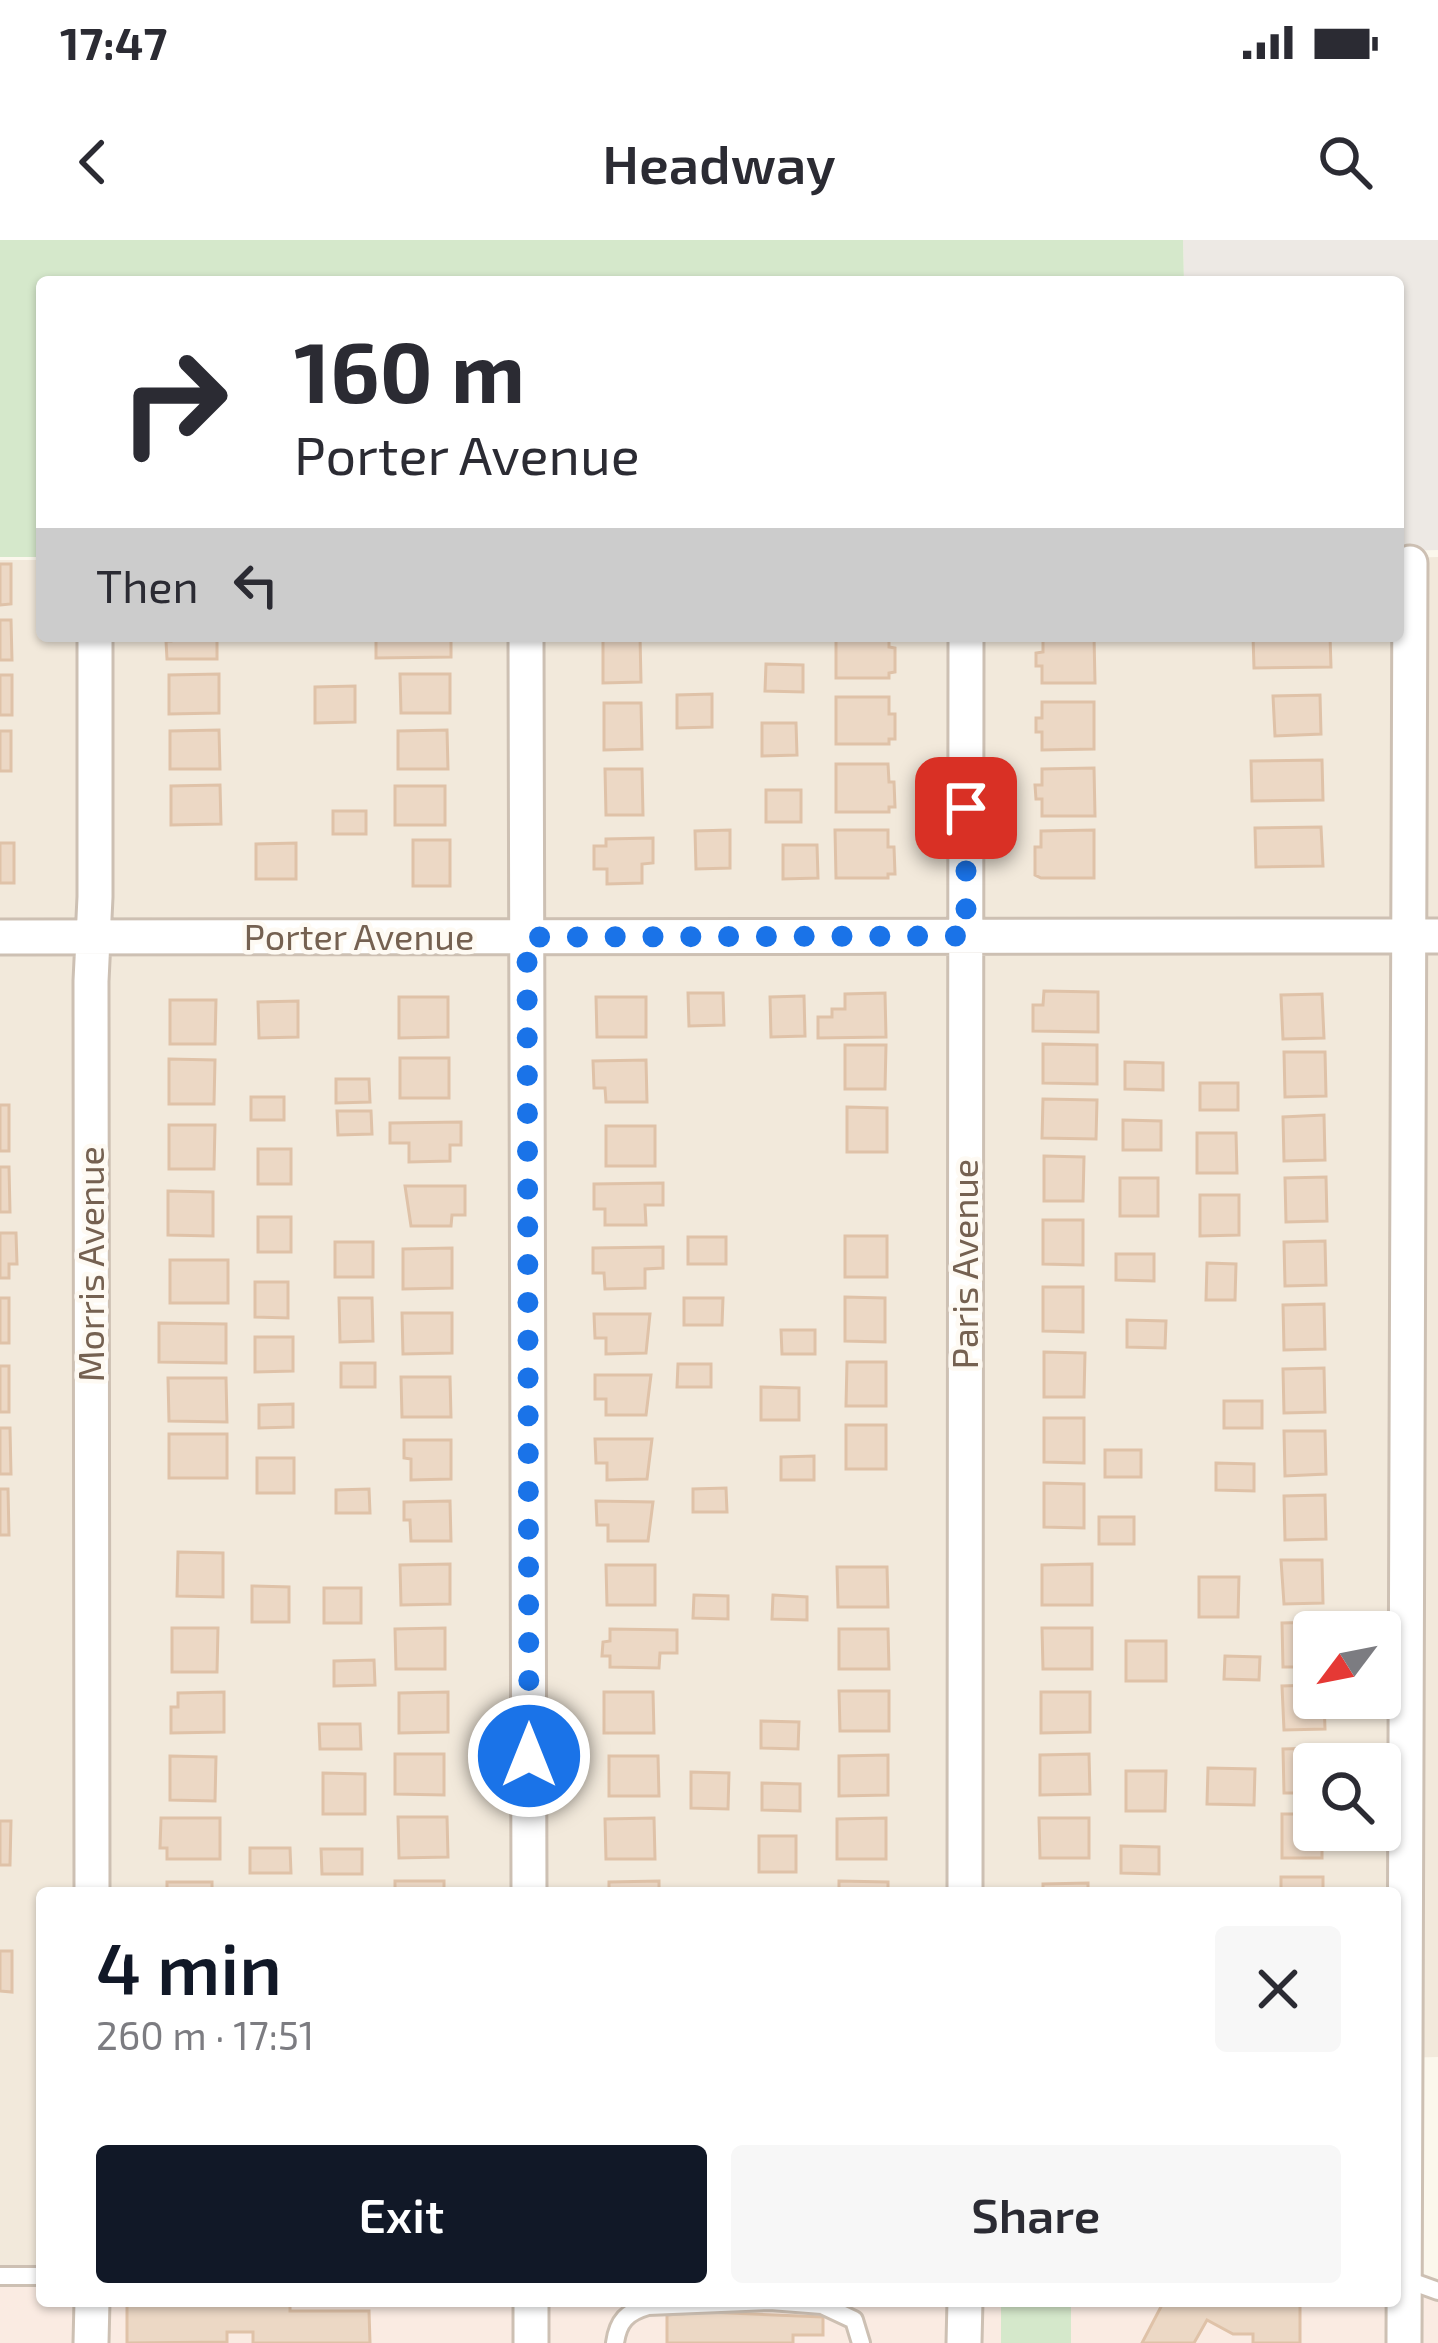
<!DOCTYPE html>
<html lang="en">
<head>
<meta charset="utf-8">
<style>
  body { margin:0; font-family:"Exo 2",sans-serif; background:#f7f7f7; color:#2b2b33; height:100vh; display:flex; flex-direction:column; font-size:45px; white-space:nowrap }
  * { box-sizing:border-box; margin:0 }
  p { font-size:39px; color:#7c7c81 }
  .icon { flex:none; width:66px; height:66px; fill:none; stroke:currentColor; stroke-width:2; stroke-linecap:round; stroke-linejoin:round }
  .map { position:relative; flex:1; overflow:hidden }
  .panel { position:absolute; left:36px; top:1647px; width:1365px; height:420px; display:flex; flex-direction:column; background:#fff; border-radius:12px; box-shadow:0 3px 9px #0004 }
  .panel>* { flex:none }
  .guide { position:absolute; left:36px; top:36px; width:1368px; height:366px; border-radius:12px; box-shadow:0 3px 9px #0004; background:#fff; color:#2b2b33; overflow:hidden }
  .needle { width:78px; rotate:238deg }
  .fabs { position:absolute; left:1293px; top:1371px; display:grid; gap:24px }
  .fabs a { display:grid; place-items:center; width:108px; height:108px; border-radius:12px; background:#fff; box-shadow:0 3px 9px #0004; font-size:60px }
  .pin { position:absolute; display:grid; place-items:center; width:102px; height:102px; color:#fff; margin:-51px; border-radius:24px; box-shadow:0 6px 18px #0006 }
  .me { position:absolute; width:132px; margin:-66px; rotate:0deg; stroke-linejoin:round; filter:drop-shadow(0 0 9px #0008) }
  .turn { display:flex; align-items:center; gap:42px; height:252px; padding:0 60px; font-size:54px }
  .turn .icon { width:156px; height:156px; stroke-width:2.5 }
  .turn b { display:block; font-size:84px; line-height:102px }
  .then { display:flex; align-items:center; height:114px; padding:0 60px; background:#0003; gap:24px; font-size:45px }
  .round { display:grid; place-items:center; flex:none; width:126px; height:126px; border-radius:12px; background:#f7f7f7 }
  .headline { display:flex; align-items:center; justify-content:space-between; height:204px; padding:0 60px }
  h1 { font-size:72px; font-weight:600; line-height:90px; color:#111827 }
  .button { display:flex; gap:24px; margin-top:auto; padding:24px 60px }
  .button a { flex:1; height:138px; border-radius:12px; background:#111827; color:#fff; font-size:48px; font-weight:600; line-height:138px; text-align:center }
  .button a+a { background:#f7f7f7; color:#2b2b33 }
  .status { display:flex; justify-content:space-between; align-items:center; height:84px; padding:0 60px; background:#fff; direction:ltr }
  .status svg { height:33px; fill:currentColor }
  header { display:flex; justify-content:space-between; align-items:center; height:156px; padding:0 60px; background:#fff; font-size:54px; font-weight:600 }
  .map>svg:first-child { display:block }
  .residential { fill:#f2e9db; fill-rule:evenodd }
  .commercial { fill:#faebe2 }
  .industrial { fill:#ede9e4 }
  .green { fill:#d5e8cb }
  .building { fill:#ecd8c5; stroke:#dfc2a8; stroke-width:3 }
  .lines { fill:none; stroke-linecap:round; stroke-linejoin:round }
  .lane-casing { stroke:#cdc0b3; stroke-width:22 }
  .street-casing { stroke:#cdc0b3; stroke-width:39 }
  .lane { stroke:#fff; stroke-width:16 }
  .street { stroke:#fff; stroke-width:33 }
  .route { stroke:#1a73e8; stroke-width:21; stroke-dasharray:0 37.8 }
  .labels { text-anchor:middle; stroke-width:9; stroke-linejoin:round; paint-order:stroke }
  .street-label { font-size:36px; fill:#756151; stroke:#fefaf3 }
</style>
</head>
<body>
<div class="status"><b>17:47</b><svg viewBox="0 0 49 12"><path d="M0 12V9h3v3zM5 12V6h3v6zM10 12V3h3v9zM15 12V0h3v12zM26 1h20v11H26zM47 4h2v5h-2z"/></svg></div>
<header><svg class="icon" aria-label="back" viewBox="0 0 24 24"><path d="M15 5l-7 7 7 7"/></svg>Headway<svg class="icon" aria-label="search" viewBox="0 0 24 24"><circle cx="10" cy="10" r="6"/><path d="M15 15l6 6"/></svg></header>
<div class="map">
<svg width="1438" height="2103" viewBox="0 0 1438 2103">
  <rect width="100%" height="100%" fill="#fbf7ec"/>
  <path class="residential" d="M 1438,317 L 1438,1817 L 1395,1818 L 1395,1653 L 42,1653 L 42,2026 L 0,2026 L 0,320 L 42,320 L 42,396 L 1398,396 L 1398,318 ZM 1314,1392 L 1380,1392 L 1380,1458 L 1314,1458 ZM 1314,1524 L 1380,1524 L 1380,1590 L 1314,1590 Z"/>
  <path class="commercial" d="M 0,2036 L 42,2036 L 42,2061 L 1395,2061 L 1395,2038 L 1438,2051 L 1438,2103 L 0,2103 Z"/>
  <path class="industrial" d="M 1183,0 L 1438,0 L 1438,310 L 1398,311 L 1398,42 L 1184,42 Z"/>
  <path class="green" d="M 0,0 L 1183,0 L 1184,42 L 42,42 L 42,317 L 0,317 Z
    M 1001,2061 L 1071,2061 L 1071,2103 L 1001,2103 Z"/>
  <path class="building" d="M 0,324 L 11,324 L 11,364 L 0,365 Z
    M 0,380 L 11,380 L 12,420 L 0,420 Z
    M 171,396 L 217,396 L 217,419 L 167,419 L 166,401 L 171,401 Z
    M 376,396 L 451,396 L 451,417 L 376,418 Z
    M 640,396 L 641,442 L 603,443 L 603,397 Z
    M 836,396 L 889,396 L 889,407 L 895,408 L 895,432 L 889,433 L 889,438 L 836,438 Z
    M 1043,396 L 1094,396 L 1095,443 L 1042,443 L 1042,426 L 1036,426 L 1036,413 L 1043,412 Z
    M 1253,396 L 1330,396 L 1331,427 L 1254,428 Z
    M 766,424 L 803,425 L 803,452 L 765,451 Z
    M 219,434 L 219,473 L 169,474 L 169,435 Z
    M 400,434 L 450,434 L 450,473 L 401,473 Z
    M 0,435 L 12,435 L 12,475 L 0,475 Z
    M 355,446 L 355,482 L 315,483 L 315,447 Z
    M 712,454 L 712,487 L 677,488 L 677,455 Z
    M 1320,455 L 1321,494 L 1275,496 L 1273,456 Z
    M 836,457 L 889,457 L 889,474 L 895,474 L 895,499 L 889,499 L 889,504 L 836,504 Z
    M 1042,462 L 1094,462 L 1094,509 L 1042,510 L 1042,492 L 1036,492 L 1036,478 L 1042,478 Z
    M 604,463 L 641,463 L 642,509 L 604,510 Z
    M 762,483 L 796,483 L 797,515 L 762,516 Z
    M 219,490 L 220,529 L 170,529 L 170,491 Z
    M 447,490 L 448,529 L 398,529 L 398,491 Z
    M 0,491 L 11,491 L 11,531 L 0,531 Z
    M 1322,520 L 1323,560 L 1252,561 L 1251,521 Z
    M 836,524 L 888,524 L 889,542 L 894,542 L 895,567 L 889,567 L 889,572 L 836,572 Z
    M 1094,528 L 1095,576 L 1042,576 L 1042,559 L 1036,559 L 1035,545 L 1042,545 L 1042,529 Z
    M 605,529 L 642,529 L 643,575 L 606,575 Z
    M 220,545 L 221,584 L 171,585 L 171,546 Z
    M 395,546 L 445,546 L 445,585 L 395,585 Z
    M 766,550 L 801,550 L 801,582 L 766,582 Z
    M 333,571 L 366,571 L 366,594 L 333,594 Z
    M 1321,587 L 1323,626 L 1256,627 L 1255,588 Z
    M 730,590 L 730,628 L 696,629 L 695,591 Z
    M 835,590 L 888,590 L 888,607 L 894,607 L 895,634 L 888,634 L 888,638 L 836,638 Z
    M 1094,590 L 1094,638 L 1041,638 L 1035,635 L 1035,607 L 1041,607 L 1041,591 Z
    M 653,598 L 653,623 L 642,624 L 642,643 L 607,644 L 607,629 L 594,629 L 594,606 L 606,606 L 606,599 Z
    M 413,600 L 450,600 L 450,646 L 413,646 Z
    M 0,603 L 14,603 L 14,643 L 0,643 Z
    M 296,603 L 296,639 L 256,639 L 256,604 Z
    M 783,605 L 817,605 L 818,638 L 783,639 Z
    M 1044,751 L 1098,752 L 1098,792 L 1033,791 L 1033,765 L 1043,765 Z
    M 688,753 L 723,753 L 724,785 L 689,786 Z
    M 885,753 L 886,797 L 818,798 L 818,777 L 832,777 L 832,769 L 845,769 L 845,754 Z
    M 1322,754 L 1324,798 L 1283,799 L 1281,755 Z
    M 804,756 L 805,796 L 771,797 L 770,757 Z
    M 399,757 L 448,757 L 448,797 L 399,798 Z
    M 596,757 L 646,757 L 646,797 L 597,797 Z
    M 170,760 L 216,760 L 215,804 L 170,804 Z
    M 298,761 L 298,797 L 259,798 L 258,762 Z
    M 1043,804 L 1097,805 L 1097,844 L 1043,843 Z
    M 845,805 L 886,805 L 885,849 L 845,849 Z
    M 1284,812 L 1325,812 L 1326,856 L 1285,857 Z
    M 400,818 L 449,818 L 449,858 L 400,858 Z
    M 169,819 L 215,820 L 214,864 L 169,864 Z
    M 646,820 L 647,862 L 606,862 L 605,848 L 594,848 L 593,821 Z
    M 1125,822 L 1163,823 L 1163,850 L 1125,849 Z
    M 336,839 L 369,839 L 370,862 L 336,863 Z
    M 1200,843 L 1238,843 L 1238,870 L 1200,870 Z
    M 251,857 L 284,857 L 284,880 L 251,880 Z
    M 1043,859 L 1097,860 L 1096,899 L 1042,898 Z
    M 0,865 L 9,865 L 9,911 L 0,911 Z
    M 847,867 L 887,868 L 887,912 L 847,912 Z
    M 337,871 L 371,871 L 372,894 L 338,895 Z
    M 1324,875 L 1325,920 L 1284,921 L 1283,877 Z
    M 1123,880 L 1161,881 L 1161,910 L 1123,910 Z
    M 461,882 L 461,905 L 450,905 L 450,921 L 409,922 L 409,903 L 390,903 L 390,883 Z
    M 169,885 L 215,885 L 214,929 L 169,929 Z
    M 606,886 L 655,886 L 655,926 L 606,926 Z
    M 1197,893 L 1236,893 L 1237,933 L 1197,933 Z
    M 258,909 L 291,909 L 291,944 L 258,944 Z
    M 1044,916 L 1084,917 L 1083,961 L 1044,961 Z
    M 0,927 L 9,927 L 10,972 L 0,972 Z
    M 1326,937 L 1327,981 L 1286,982 L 1285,938 Z
    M 1120,938 L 1158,938 L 1158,976 L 1120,976 Z
    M 663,943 L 663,965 L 645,965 L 646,985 L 605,985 L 605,969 L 594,969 L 594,944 Z
    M 405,946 L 465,946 L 465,975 L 452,975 L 451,986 L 411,986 Z
    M 168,951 L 213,952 L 213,996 L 168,995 Z
    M 1200,955 L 1239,955 L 1239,995 L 1200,996 Z
    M 258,977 L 291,977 L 291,1012 L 258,1012 Z
    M 1043,980 L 1083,980 L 1083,1025 L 1043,1024 Z
    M 0,993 L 16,993 L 17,1024 L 9,1024 L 9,1038 L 0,1038 Z
    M 845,996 L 887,996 L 887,1037 L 845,1037 Z
    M 688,997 L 726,997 L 726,1024 L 688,1024 Z
    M 1325,1001 L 1326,1045 L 1285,1046 L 1284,1002 Z
    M 335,1002 L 373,1002 L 373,1037 L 335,1037 Z
    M 663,1007 L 663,1028 L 645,1029 L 645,1048 L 605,1049 L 604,1033 L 593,1033 L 593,1008 Z
    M 452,1008 L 452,1048 L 403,1049 L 403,1009 Z
    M 1116,1014 L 1154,1014 L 1154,1041 L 1116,1040 Z
    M 170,1020 L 228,1020 L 228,1063 L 170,1063 Z
    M 1207,1023 L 1236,1024 L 1235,1060 L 1206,1060 Z
    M 255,1042 L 288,1042 L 288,1078 L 255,1077 Z
    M 1043,1047 L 1083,1047 L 1083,1092 L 1043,1091 Z
    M 845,1057 L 885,1058 L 885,1102 L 845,1101 Z
    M 0,1058 L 9,1058 L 9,1103 L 0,1103 Z
    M 339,1058 L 372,1058 L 373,1101 L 340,1102 Z
    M 684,1058 L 723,1058 L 722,1085 L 684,1085 Z
    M 1324,1064 L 1325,1109 L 1284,1110 L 1283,1065 Z
    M 402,1073 L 452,1073 L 452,1113 L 403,1114 Z
    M 594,1074 L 650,1074 L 646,1113 L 606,1114 L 606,1098 L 595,1098 Z
    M 1127,1080 L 1166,1081 L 1165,1108 L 1127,1107 Z
    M 159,1083 L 226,1084 L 226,1123 L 159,1122 Z
    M 781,1090 L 815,1090 L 815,1114 L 782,1114 Z
    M 255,1097 L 293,1097 L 293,1131 L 255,1132 Z
    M 1044,1112 L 1085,1113 L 1084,1157 L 1044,1157 Z
    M 847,1122 L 886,1122 L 886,1166 L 846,1166 Z
    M 341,1123 L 375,1123 L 375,1147 L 341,1147 Z
    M 678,1124 L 711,1124 L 711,1147 L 677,1147 Z
    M 0,1126 L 9,1126 L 9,1172 L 0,1172 Z
    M 1324,1128 L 1325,1172 L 1284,1173 L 1283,1129 Z
    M 595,1135 L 651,1135 L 646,1175 L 606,1175 L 606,1159 L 595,1159 Z
    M 401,1137 L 450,1137 L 451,1177 L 402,1177 Z
    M 168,1138 L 226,1138 L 227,1182 L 169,1181 Z
    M 761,1147 L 799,1148 L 799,1180 L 761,1180 Z
    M 1224,1161 L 1262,1161 L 1262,1188 L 1224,1188 Z
    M 293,1164 L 293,1187 L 259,1188 L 259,1165 Z
    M 1044,1178 L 1084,1178 L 1084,1223 L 1044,1222 Z
    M 846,1185 L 886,1185 L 886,1229 L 846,1229 Z
    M 0,1188 L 10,1188 L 11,1234 L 0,1234 Z
    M 1284,1191 L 1325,1191 L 1326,1234 L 1285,1236 Z
    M 169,1194 L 227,1194 L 227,1238 L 169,1238 Z
    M 595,1199 L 652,1199 L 647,1239 L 607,1240 L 607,1223 L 596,1223 Z
    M 404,1200 L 451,1200 L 451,1239 L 411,1240 L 411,1219 L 404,1218 Z
    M 1105,1210 L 1141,1210 L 1141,1237 L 1105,1237 Z
    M 814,1216 L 814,1240 L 781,1240 L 781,1217 Z
    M 257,1218 L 294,1218 L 294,1253 L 257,1253 Z
    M 1216,1223 L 1254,1224 L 1254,1251 L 1216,1250 Z
    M 1044,1243 L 1084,1244 L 1084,1288 L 1044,1287 Z
    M 726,1248 L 727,1272 L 693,1272 L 693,1249 Z
    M 0,1249 L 8,1249 L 9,1295 L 0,1295 Z
    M 369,1249 L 370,1273 L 336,1273 L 336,1250 Z
    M 1325,1255 L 1326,1299 L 1285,1300 L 1284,1256 Z
    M 450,1261 L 451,1301 L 411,1301 L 410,1280 L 404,1280 L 404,1262 Z
    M 596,1261 L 653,1262 L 648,1301 L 608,1301 L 608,1285 L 597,1285 Z
    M 1099,1277 L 1134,1277 L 1134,1304 L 1099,1304 Z
    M 178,1312 L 223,1313 L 223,1357 L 177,1356 Z
    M 1281,1320 L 1322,1320 L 1323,1363 L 1284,1364 Z
    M 450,1324 L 450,1364 L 401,1365 L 400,1325 Z
    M 1092,1324 L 1092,1365 L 1042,1365 L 1042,1325 Z
    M 606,1325 L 655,1325 L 655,1365 L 607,1365 Z
    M 837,1327 L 887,1327 L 888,1367 L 838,1367 Z
    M 1199,1337 L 1239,1337 L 1238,1377 L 1199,1377 Z
    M 252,1346 L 289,1347 L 289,1382 L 252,1382 Z
    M 324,1348 L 361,1348 L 361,1383 L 324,1383 Z
    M 694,1355 L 728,1356 L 728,1379 L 693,1378 Z
    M 773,1355 L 807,1357 L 807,1380 L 772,1379 Z
    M 1323,1382 L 1324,1392 L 1314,1392 L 1314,1427 L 1283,1427 L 1282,1383 Z
    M 172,1388 L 218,1388 L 217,1432 L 172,1432 Z
    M 445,1388 L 445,1429 L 396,1429 L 395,1389 Z
    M 1042,1388 L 1092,1388 L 1092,1429 L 1043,1429 Z
    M 610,1389 L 677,1390 L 677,1413 L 660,1413 L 659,1428 L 610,1427 L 610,1416 L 602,1416 L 603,1402 L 610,1401 Z
    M 839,1389 L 888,1389 L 889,1429 L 839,1429 Z
    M 1126,1401 L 1166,1401 L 1166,1441 L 1126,1441 Z
    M 1225,1416 L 1260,1417 L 1259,1440 L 1224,1439 Z
    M 374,1420 L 375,1445 L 334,1446 L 334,1421 Z
    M 1314,1445 L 1314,1458 L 1324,1458 L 1325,1489 L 1284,1490 L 1282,1446 Z
    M 839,1451 L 889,1451 L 889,1491 L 840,1491 Z
    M 224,1452 L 224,1492 L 171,1493 L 171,1467 L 178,1467 L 178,1453 Z
    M 448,1452 L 448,1492 L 399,1493 L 399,1453 Z
    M 604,1452 L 653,1452 L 654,1493 L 604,1493 Z
    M 1041,1452 L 1090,1452 L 1090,1492 L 1041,1493 Z
    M 761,1481 L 799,1482 L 798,1509 L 761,1508 Z
    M 319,1484 L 360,1484 L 361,1509 L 320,1509 Z
    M 1324,1508 L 1325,1524 L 1314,1524 L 1314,1553 L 1284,1553 L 1283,1509 Z
    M 395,1514 L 444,1514 L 444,1555 L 395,1554 Z
    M 1089,1514 L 1090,1554 L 1040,1555 L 1040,1515 Z
    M 888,1515 L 888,1555 L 839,1556 L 839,1516 Z
    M 170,1516 L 216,1517 L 215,1561 L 170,1560 Z
    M 609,1516 L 658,1516 L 659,1556 L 609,1556 Z
    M 1208,1528 L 1255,1529 L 1254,1565 L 1207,1564 Z
    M 1126,1531 L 1166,1531 L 1165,1571 L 1126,1571 Z
    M 691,1532 L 729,1533 L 728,1569 L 691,1568 Z
    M 323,1533 L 365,1534 L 365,1574 L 323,1574 Z
    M 762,1543 L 800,1544 L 800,1571 L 762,1570 Z
    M 1282,1574 L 1314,1574 L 1314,1590 L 1322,1590 L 1322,1618 L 1282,1618 Z
    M 398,1577 L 447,1577 L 448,1617 L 399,1618 Z
    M 161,1578 L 220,1578 L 220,1619 L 167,1619 L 167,1608 L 160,1608 Z
    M 654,1578 L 655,1619 L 606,1619 L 605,1579 Z
    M 886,1578 L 886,1619 L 837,1619 L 837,1579 Z
    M 1039,1578 L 1089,1578 L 1089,1618 L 1040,1618 Z
    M 0,1581 L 11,1581 L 10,1625 L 0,1625 Z
    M 759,1596 L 796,1596 L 796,1632 L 759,1632 Z
    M 1121,1606 L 1159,1607 L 1159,1634 L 1121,1633 Z
    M 250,1608 L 290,1608 L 291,1633 L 250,1633 Z
    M 321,1609 L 362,1609 L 362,1634 L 322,1634 Z
    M 1281,1637 L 1323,1637 L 1323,1653 L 1281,1653 Z
    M 395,1641 L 444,1641 L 444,1653 L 395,1653 Z
    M 659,1641 L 659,1653 L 609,1653 L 609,1642 Z
    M 839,1641 L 888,1642 L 888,1653 L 839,1653 Z
    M 167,1642 L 212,1642 L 212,1653 L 167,1653 Z
    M 1088,1643 L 1088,1653 L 1043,1653 L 1043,1644 Z
    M 0,1711 L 12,1711 L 12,1752 L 0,1751 Z
    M 127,2061 L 290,2061 L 290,2071 L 369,2071 L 370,2103 L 253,2103 L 253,2092 L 227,2092 L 227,2102 L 127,2103 Z
    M 1164,2061 L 1300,2061 L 1300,2103 L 1253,2103 L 1253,2094 L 1233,2094 L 1207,2080 L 1194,2103 L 1142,2103 Z
    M 706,2072 L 823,2077 L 823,2095 L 793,2095 L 793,2103 L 667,2103 L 667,2075 Z"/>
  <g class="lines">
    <g class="lane-casing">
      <path id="lane" d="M 0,2036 L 42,2036
        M 1402,2038 L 1438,2051
        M 615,2103 C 618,2081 627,2072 648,2066 L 770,2061 L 822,2065 L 854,2080 L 861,2103"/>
    </g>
    <g class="street-casing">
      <path id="street" d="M 526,396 L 529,1653
        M 0,697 L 1438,696
        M 92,1653 L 91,741 L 95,657 L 95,396
        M 965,1653 L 966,396
        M 91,2103 L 92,2061
        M 531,2103 L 531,2061
        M 964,2103 L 965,2061
        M 1404,2103 L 1410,323"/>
    </g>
    <use href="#lane" class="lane"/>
    <use href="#street" class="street"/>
  </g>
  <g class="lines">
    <path class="route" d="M 529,1516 L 527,697 L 966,696 L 966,568"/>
  </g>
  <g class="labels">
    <g class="street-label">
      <text x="359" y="710">Porter Avenue</text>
      <text transform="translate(91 1024) rotate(-90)" y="13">Morris Avenue</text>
      <text transform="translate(965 1024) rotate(-90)" y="13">Paris Avenue</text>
    </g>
  </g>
</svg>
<div class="fabs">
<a><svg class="needle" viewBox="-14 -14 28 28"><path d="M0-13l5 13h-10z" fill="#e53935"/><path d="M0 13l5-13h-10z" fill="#7c7c81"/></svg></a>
<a><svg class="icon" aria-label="search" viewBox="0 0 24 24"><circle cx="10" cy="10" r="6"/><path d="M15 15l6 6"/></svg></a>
</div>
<div class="pin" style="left:966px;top:568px;background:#d93025"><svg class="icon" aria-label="arrive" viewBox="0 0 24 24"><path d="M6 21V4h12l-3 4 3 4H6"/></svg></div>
<svg class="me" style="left:529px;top:1516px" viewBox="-20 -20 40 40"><circle r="17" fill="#1a73e8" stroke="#fff" stroke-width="3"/><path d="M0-11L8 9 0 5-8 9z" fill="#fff"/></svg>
<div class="guide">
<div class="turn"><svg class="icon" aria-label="right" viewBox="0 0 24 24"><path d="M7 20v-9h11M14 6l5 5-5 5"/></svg><div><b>160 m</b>Porter Avenue</div></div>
<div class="then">Then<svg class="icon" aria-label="left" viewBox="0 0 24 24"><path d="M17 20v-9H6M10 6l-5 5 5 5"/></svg></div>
</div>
<section class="panel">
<div class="headline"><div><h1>4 min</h1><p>260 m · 17:51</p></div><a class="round"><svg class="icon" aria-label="close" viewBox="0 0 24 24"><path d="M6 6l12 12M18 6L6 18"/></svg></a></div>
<div class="button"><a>Exit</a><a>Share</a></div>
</section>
</div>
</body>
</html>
